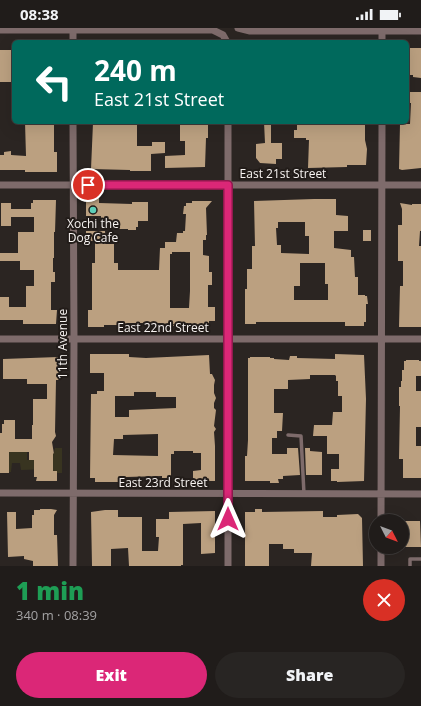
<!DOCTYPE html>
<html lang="en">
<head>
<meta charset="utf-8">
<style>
  body { margin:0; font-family:"Open Sans",sans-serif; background:#282523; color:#f1f3f6; height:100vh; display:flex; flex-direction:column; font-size:15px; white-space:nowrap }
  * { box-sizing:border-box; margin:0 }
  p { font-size:13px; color:#a2a1a2 }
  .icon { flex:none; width:22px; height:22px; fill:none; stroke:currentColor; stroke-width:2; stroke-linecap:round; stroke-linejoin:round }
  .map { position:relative; height:538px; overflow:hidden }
  .drawer { display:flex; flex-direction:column; background:#201c1a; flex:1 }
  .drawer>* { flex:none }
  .top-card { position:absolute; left:12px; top:12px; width:397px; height:84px; border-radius:6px; box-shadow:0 4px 16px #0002,0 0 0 1px #3d3a39; background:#00695c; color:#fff; overflow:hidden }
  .needle { width:26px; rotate:132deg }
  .fabs { position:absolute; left:369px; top:486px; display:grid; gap:8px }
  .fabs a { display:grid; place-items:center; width:40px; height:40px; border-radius:50%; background:#201c1a; box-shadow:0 4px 16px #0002,0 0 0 1px #3d3a39; font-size:20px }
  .pin { position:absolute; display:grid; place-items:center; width:34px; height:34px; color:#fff; margin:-17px; border:2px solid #fff; border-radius:50%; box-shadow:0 1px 4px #0007 }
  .me { position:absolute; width:44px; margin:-22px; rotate:0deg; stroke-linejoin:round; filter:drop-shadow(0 0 3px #0008) }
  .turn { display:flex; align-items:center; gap:14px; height:84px; padding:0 16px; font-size:18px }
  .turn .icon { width:52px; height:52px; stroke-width:2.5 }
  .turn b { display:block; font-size:28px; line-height:34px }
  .round { display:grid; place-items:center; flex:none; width:42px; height:42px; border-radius:21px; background:#282523 }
  .head { display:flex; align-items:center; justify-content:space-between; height:68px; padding:0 16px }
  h1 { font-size:24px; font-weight:800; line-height:30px; color:#1e9e55 }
  .primary-button { display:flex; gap:8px; margin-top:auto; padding:8px 16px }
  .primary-button a { flex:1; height:46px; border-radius:24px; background:#db2777; color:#fff; font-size:16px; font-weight:800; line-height:46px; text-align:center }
  .primary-button a+a { background:#282523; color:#f1f3f6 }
  .status { display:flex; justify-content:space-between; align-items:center; height:28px; padding:0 20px; background:#201c1a; direction:ltr }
  .status svg { height:11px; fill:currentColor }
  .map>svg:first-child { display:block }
  .green { fill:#383420 }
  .building { fill:#bba080; fill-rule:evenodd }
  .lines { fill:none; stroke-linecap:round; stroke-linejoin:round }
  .service { stroke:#7e6b6b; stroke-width:3.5 }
  .minor { stroke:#7e6b6b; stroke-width:7 }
  .route-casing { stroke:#8e194d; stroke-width:10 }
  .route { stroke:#db2777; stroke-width:7 }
  .poi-dot { fill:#5eceb8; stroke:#221c19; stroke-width:1.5 }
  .labels { text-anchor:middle; stroke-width:4; stroke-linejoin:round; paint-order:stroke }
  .street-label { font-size:12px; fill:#f7f3f1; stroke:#221c19 }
  .poi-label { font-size:12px; fill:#f7f3f1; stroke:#221c19 }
</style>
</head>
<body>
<div class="status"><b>08:38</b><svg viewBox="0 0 49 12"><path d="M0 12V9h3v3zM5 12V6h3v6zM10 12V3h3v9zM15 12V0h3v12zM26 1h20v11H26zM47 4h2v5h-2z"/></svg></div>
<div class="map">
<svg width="421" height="538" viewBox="0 0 421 538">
  <rect width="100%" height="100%" fill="#2b2522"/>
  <path class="green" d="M 55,420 L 62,420 L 62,445 L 57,445 L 57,443 L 53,443 L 50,441 L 21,442 L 20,435 L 12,435 L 11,444 L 9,444 L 9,424 L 27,424 L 27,432 L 40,432 L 54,425 Z"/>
  <path class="building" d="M 407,20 L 421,20 L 421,50 L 413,49 L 413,47 L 407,47 Z
    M 0,22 L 12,22 L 13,54 L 0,54 Z
    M 407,64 L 421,64 L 421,140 L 402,142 L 399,141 L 400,96 L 410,96 L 411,75 L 407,75 Z
    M 25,94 L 54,94 L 54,124 L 57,124 L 57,144 L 25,144 L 25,142 L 0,142 L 0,127 L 4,127 L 4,124 L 11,123 L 11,127 L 26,128 Z
    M 180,94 L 208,94 L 208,110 L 206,110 L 205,139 L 165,140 L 165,128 L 185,127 L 185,113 L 180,113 Z
    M 264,94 L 271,94 L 271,115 L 282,115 L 282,131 L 276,131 L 276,136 L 260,135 L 256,130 L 256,116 L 265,115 Z
    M 312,94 L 365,94 L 365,112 L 367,121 L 366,137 L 347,137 L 347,139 L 308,140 L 309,112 L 306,112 L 306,110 L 294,110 L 294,102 L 297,102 L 297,96 L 312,96 Z
    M 93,95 L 133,95 L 133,96 L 137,96 L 137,118 L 152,118 L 152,114 L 165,114 L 165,125 L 151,126 L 151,143 L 130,143 L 130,142 L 91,141 Z
    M 86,170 L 99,170 L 99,175 L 132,176 L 132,174 L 148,174 L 148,193 L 138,193 L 138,199 L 136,199 L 136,202 L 128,202 L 128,201 L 101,201 L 101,188 L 86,188 Z
    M 314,171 L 336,171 L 336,187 L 348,188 L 348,203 L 334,203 L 334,220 L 351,222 L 351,229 L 354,229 L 355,249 L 358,249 L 358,267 L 365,267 L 365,268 L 367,268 L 368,276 L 366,276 L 366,294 L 364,294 L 364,298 L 345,298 L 345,294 L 256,294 L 256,296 L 245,296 L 245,261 L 247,261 L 247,241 L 252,241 L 252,218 L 255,218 L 254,173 ZM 278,194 L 305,194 L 305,208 L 309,208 L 309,226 L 281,225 L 281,217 L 277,217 L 276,200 L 278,200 ZM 300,235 L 325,235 L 325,256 L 328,256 L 328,272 L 294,272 L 294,258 L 300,258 Z
    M 33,172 L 56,172 L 55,204 L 54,204 L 54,230 L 53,230 L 53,244 L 55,244 L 55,254 L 51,254 L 51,282 L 57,282 L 56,296 L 23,296 L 23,292 L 0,292 L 0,269 L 9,269 L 9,279 L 26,279 L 26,258 L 34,258 L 34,242 L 20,242 L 20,233 L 0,233 L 0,225 L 18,225 L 18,204 L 34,204 L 34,189 L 11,189 L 11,198 L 1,198 L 1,175 L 11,175 L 11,181 L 31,181 L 31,175 L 33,175 Z
    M 192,173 L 212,173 L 206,180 L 207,207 L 206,207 L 206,212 L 203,212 L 203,227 L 209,228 L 209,244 L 212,244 L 212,257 L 208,257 L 208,279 L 215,279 L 215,293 L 209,293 L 209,299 L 173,298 L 174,296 L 155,295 L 128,295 L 128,297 L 104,297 L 104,299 L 88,299 L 88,282 L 92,282 L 92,235 L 95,235 L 95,213 L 86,213 L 86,203 L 105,203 L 106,216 L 114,216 L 114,235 L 118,235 L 118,242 L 159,242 L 160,220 L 165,220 L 165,214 L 176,214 L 177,205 L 183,205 L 183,203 L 185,203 L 186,186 L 183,186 L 184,178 L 186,178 L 186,175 L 192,175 ZM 172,224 L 190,224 L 190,263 L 189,280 L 170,280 L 170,226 L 172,226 Z
    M 400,175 L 412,177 L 412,176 L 421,176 L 421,203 L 420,203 L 419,218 L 421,218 L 421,299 L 399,299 L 400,258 L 403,258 L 403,233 L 398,233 L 398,197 L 402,197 L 402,181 Z
    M 363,202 L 371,202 L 371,213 L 363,213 Z
    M 90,326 L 129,326 L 129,329 L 146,330 L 209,327 L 210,346 L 212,346 L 215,352 L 214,357 L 214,365 L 216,370 L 214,375 L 214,380 L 216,382 L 214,398 L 216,401 L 214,404 L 215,418 L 215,453 L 193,453 L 193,443 L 201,442 L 201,425 L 193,425 L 193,423 L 174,423 L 174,426 L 171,426 L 171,450 L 162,450 L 162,448 L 126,449 L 126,451 L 120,451 L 120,454 L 95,454 L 95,450 L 90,450 L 91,366 L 97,366 L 97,363 L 104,363 L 104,345 L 90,345 ZM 134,364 L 156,364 L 156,369 L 176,369 L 176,380 L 129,382 L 129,389 L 115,389 L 115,368 L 134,368 ZM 158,406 L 158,428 L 113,427 L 114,411 L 123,411 L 123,407 Z
    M 335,326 L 364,327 L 366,371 L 364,453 L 337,454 L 337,453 L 331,453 L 331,441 L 339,441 L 339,426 L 327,426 L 327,408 L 313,408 L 314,397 L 332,397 L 333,384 L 342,384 L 342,368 L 338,368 L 338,353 L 336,353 L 336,348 L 335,347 L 310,347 L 310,351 L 288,352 L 288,361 L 274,361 L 274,385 L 283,385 L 282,403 L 277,403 L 277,410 L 272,410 L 272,426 L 287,426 L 287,420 L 298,420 L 300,447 L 283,448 L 283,451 L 278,451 L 279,455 L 270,455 L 270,453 L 245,453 L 245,428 L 247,428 L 248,412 L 248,330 L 250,330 L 250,329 L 270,329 L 270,330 L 274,330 L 274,331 L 289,332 L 290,328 L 297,328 L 297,330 L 335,331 Z
    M 58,329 L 58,331 L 60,330 L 60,352 L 56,352 L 55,404 L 56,408 L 52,414 L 54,426 L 53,425 L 53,443 L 57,443 L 57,453 L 36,453 L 37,449 L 34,449 L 34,432 L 29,432 L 29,424 L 9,424 L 9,445 L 0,445 L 0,405 L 2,405 L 2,396 L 4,396 L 4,392 L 15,392 L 15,411 L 32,411 L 32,397 L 33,397 L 33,371 L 47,371 L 47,356 L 27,356 L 27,351 L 3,351 L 3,331 Z
    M 406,332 L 419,332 L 419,333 L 421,333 L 421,348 L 416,348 L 416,363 L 421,363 L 421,399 L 416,399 L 416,418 L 421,418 L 421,450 L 403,450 L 403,431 L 399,431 L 400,378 L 399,378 L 399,359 L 401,359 L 401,353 L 402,353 L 402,342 L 404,342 L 404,333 L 406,333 Z
    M 305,420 L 310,420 L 310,423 L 322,424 L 322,447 L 306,447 Z
    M 40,481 L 51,481 L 57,482 L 54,487 L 54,507 L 57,507 L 58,538 L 33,538 L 33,533 L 24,531 L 24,528 L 8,529 L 7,484 L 16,484 L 16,501 L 32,500 L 32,487 L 34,487 L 34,482 L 40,482 Z
    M 255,481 L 262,481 L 262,484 L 323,483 L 323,489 L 337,489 L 337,487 L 358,486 L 362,490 L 363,538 L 311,538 L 312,525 L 294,525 L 294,521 L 283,521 L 283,516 L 269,516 L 269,538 L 245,538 L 245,484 L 255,484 Z
    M 105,482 L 118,482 L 118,489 L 142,489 L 142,523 L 158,523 L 159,509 L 156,509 L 156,491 L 169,491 L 169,484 L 215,483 L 215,525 L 201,526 L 201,495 L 183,496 L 183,537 L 181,537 L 181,538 L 129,538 L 128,520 L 111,521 L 111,538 L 92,538 L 91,484 Z
    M 405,493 L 420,493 L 421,519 L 405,519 Z"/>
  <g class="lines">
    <path class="service" d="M 288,407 L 301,408 L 304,466
      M 410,538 L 410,531 L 421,531"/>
    <path class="minor" d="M 238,0 L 250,3 L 421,3
      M 0,2 L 213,2 L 223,7 L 227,14
      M 73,14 L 73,0
      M 382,14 L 382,0
      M 228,94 L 228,538
      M 0,157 L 421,157
      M 0,311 L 421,311
      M 0,465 L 421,466
      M 381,493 L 382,94
      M 73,538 L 74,311 L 73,94
      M 381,538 L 381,519"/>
  </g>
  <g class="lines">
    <g class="route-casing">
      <path id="route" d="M 88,157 L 228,157 L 228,491"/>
    </g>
    <use href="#route" class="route"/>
  </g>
  <circle class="poi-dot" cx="93" cy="182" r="4"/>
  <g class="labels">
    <g class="street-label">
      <text x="283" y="150">East 21st Street</text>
      <text x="163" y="304">East 22nd Street</text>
      <text transform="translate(63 316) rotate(-90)" y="4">11th Avenue</text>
      <text x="163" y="459">East 23rd Street</text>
    </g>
    <g class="poi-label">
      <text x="93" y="200">Xochi the<tspan x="93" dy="14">Dog Cafe</tspan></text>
    </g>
  </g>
</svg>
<div class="fabs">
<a><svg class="needle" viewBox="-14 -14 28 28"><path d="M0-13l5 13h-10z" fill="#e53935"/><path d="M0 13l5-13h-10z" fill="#a2a1a2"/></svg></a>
</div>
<div class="pin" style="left:88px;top:157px;background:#d93025"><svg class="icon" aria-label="arrive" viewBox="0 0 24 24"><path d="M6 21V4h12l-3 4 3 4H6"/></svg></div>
<svg class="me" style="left:228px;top:491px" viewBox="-20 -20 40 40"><path d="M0-17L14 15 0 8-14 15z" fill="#db2777" stroke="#fff" stroke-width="4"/></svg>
<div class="top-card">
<div class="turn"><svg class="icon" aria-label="left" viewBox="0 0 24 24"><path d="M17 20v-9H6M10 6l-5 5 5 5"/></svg><div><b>240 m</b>East 21st Street</div></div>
</div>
</div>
<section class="drawer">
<div class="head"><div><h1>1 min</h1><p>340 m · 08:39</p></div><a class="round" style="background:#d93025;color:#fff"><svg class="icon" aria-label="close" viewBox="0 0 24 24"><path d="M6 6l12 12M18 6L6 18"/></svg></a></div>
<div class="primary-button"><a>Exit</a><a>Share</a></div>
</section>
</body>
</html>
